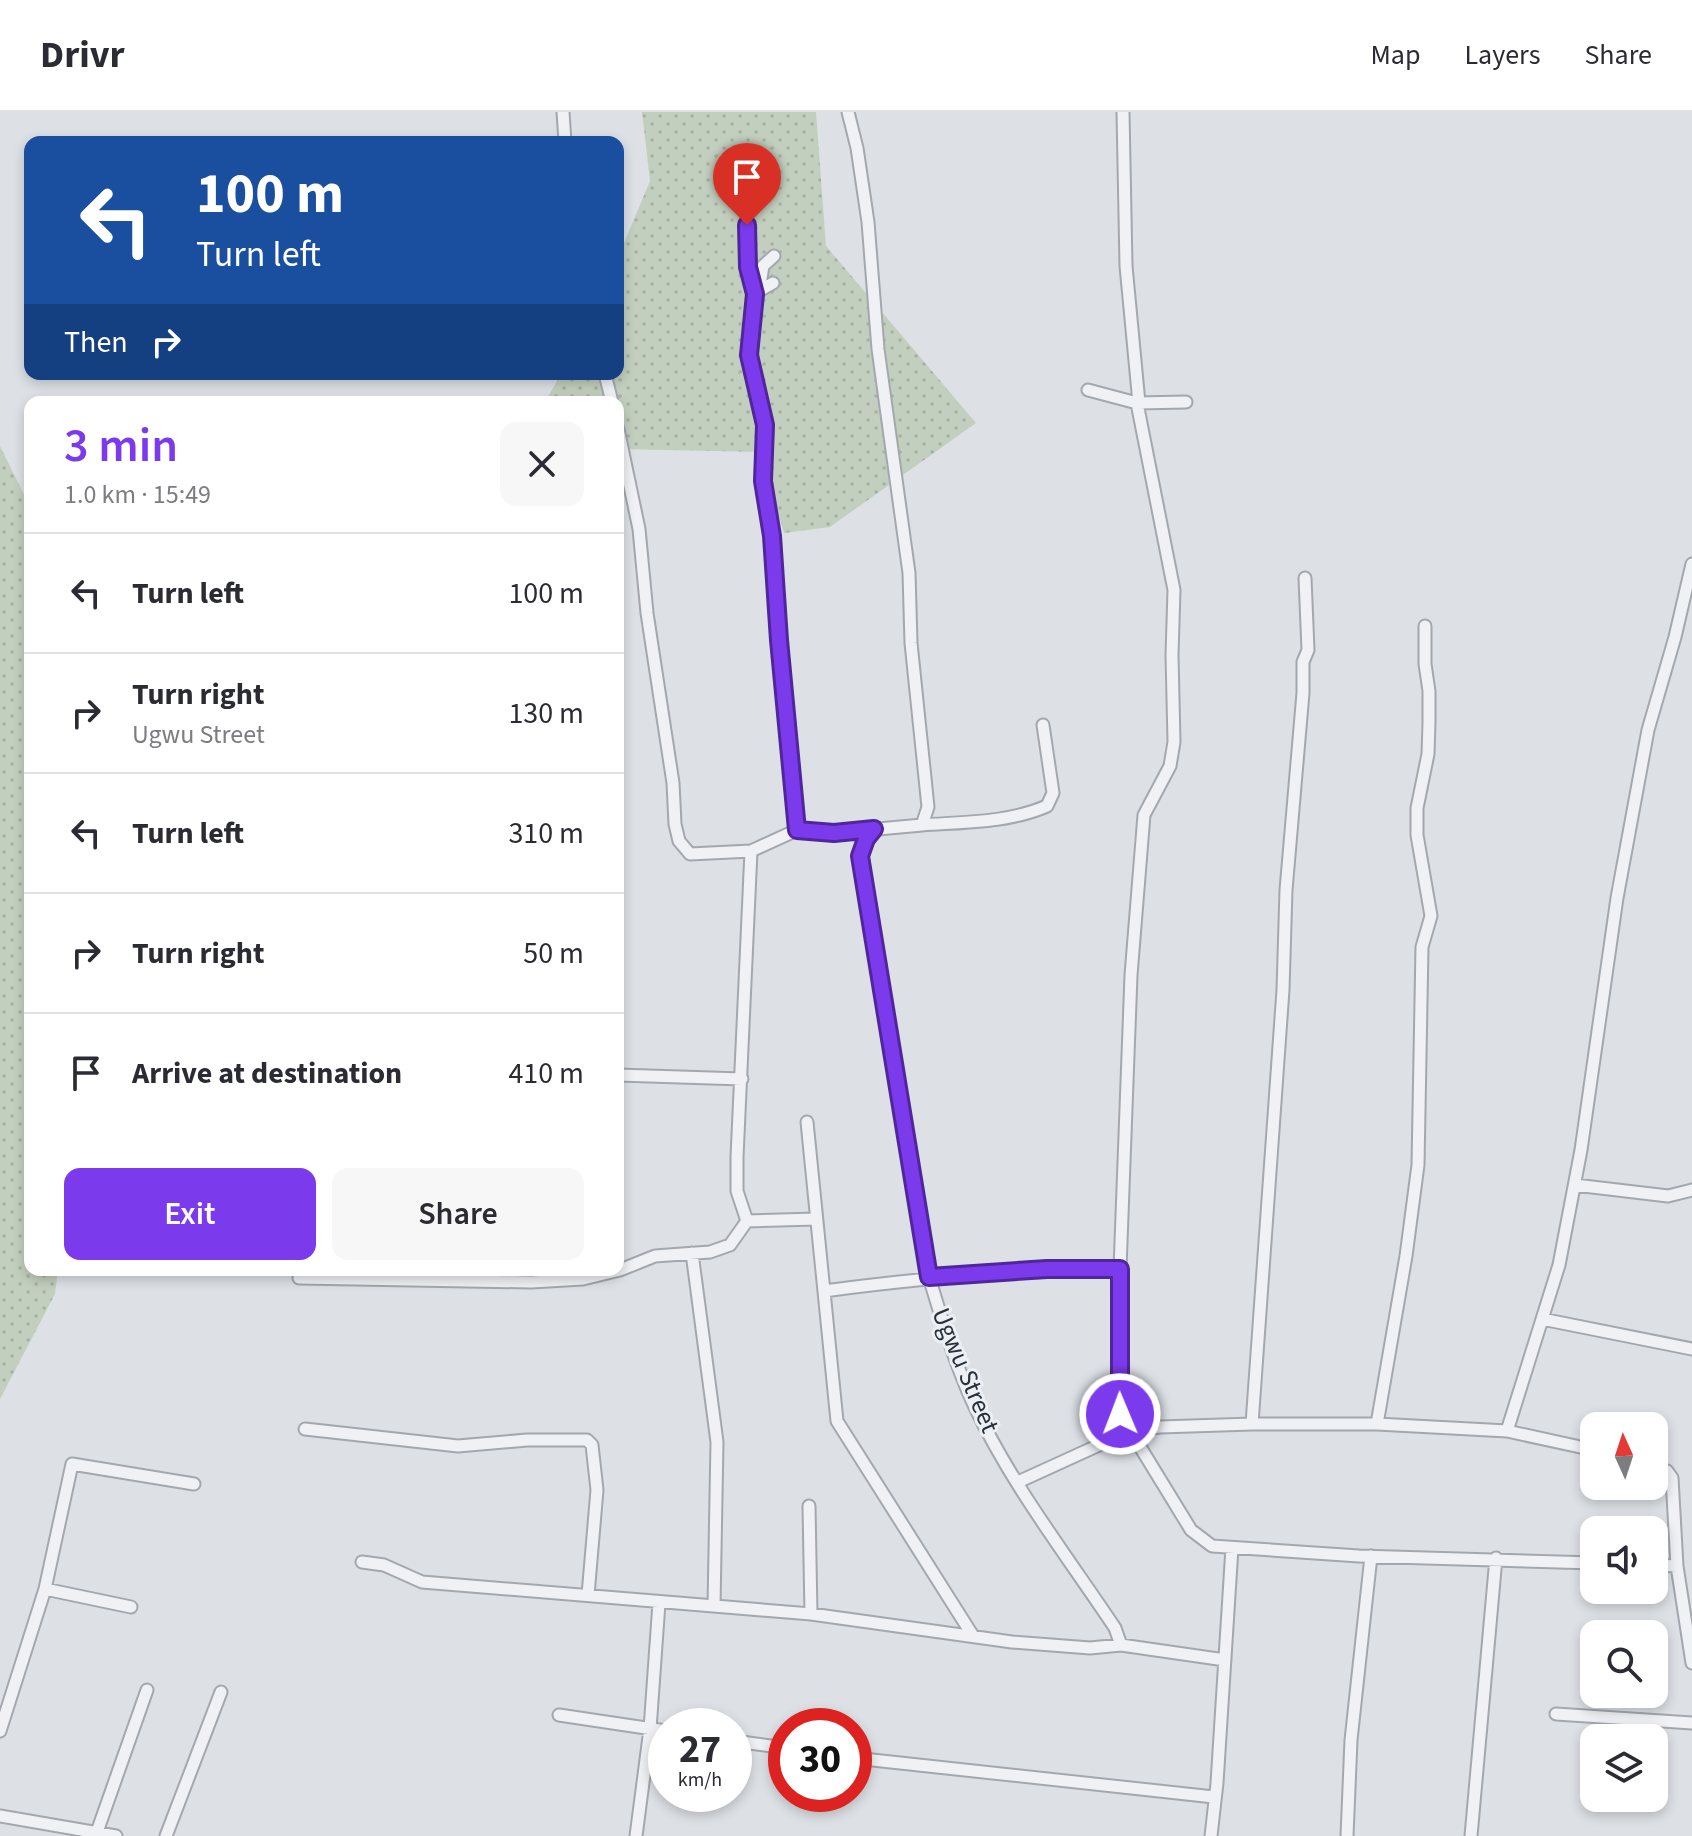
<!DOCTYPE html>
<html lang="en">
<head>
<meta charset="utf-8">
<style>
  body { margin:0; font-family:"Source Sans 3",sans-serif; background:#f7f7f7; color:#2b2b33; height:100vh; display:flex; flex-direction:column; font-size:30px; white-space:nowrap }
  * { box-sizing:border-box; margin:0 }
  p { font-size:26px; color:#7c7c81 }
  .icon { flex:none; width:44px; height:44px; fill:none; stroke:currentColor; stroke-width:2; stroke-linecap:round; stroke-linejoin:round }
  .map { position:relative; flex:1; overflow:hidden }
  .side { position:absolute; left:24px; top:284px; width:600px; height:880px; display:flex; flex-direction:column; background:#fff; border-radius:16px; box-shadow:0 4px 12px #0003 }
  .side>* { flex:none }
  .hud { position:absolute; left:24px; top:24px; width:600px; height:244px; border-radius:16px; box-shadow:0 4px 12px #0003; background:#1a4fa0; color:#fff; overflow:hidden }
  .needle { width:52px; rotate:357deg }
  .fabs { position:absolute; left:1580px; top:1300px; display:grid; gap:16px }
  .fabs a { display:grid; place-items:center; width:88px; height:88px; border-radius:16px; background:#fff; box-shadow:0 4px 12px #0003; font-size:40px }
  .speed { position:absolute; left:648px; top:1596px; display:flex; gap:16px; font-size:40px; font-weight:700; text-align:center }
  .speed>* { display:grid; place-content:center; width:104px; height:104px; border-radius:50%; background:#fff; box-shadow:0 4px 12px #0003; line-height:1 }
  .speed small { font-size:20px; font-weight:400 }
  .speed .limit { border:12px solid #d22; background:#fff; color:#111 }
  .pin { position:absolute; display:grid; place-items:center; width:68px; height:68px; color:#fff; margin:-82px -34px; border-radius:50% 50% 50% 0; rotate:-45deg; box-shadow:0 0 8px #0007 }
  .pin .icon { rotate:45deg }
  .me { position:absolute; width:88px; margin:-44px; rotate:359deg; stroke-linejoin:round; filter:drop-shadow(0 0 6px #0008) }
  .turn { display:flex; align-items:center; gap:28px; height:168px; padding:0 40px; font-size:36px }
  .turn .icon { width:104px; height:104px; stroke-width:2.5 }
  .turn b { display:block; font-size:56px; line-height:68px }
  .then { display:flex; align-items:center; height:76px; padding:0 40px; background:#0003; gap:16px; font-size:30px }
  .round { display:grid; place-items:center; flex:none; width:84px; height:84px; border-radius:16px; background:#f7f7f7 }
  .head { display:flex; align-items:center; justify-content:space-between; height:136px; padding:0 40px }
  h1 { font-size:48px; font-weight:600; line-height:60px; color:#7c3aed }
  .button { display:flex; gap:16px; margin-top:auto; padding:16px 40px }
  .button a { flex:1; height:92px; border-radius:16px; background:#7c3aed; color:#fff; font-size:32px; font-weight:600; line-height:92px; text-align:center }
  .button a+a { background:#f7f7f7; color:#2b2b33 }
  ul { padding:0; list-style:none }
  li { display:flex; align-items:center; gap:24px; height:120px; padding:0 40px; border-top:2px solid #e1e1e2 }
  li div { flex:1 }
  li b { display:block; font-size:30px }
  li em { font-style:normal }
  header { display:flex; align-items:center; gap:48px; box-sizing:border-box; height:112px; padding:0 40px; background:#fff; border-bottom:2px solid #e1e1e2 }
  header strong { font-size:38px }
  nav { display:flex; gap:44px; margin-inline-start:auto; font-size:28px }
  .map>svg:first-child { display:block }
  .grass { fill:url(#grass-dots) }
  .lines { fill:none; stroke-linecap:round; stroke-linejoin:round }
  .street-casing { stroke:#a3a8af; stroke-width:15 }
  .street { stroke:#eff1f4; stroke-width:11 }
  .route-casing { stroke:#51269a; stroke-width:20 }
  .route { stroke:#7c3aed; stroke-width:14 }
  .labels { text-anchor:middle; stroke-width:6; stroke-linejoin:round; paint-order:stroke }
  .street-label { font-size:26px; fill:#27303b; stroke:#eceff3 }
</style>
</head>
<body>
<header>
<strong>Drivr</strong>
<nav><a>Map</a><a>Layers</a><a>Share</a></nav>
</header>
<div class="map">
<svg width="1692" height="1724" viewBox="0 0 1692 1724">
  <defs>
    <pattern id="grass-dots" width="8" height="8" patternUnits="userSpaceOnUse" patternTransform="scale(2)"><rect width="8" height="8" fill="#c3cfbe"/><path d="M2 2h.1M6 6h.1" fill="none" stroke="#a8b2a4" stroke-width="1.8" stroke-linecap="round"/></pattern>
  </defs>
  <rect width="100%" height="100%" fill="#dde1e5"/>
  <path class="grass" d="M 642,0 L 816,0 L 826,134 L 976,311 L 830,415 L 784,421 L 760,340 L 618,337 L 618,290 L 545,290 L 561,262 L 618,262 L 618,145 L 650,69 Z
    M 0,334 L 30,395 L 30,1158 L 58,1158 L 55,1182 L 0,1287 Z"/>
  <g class="lines">
    <g class="street-casing">
      <path id="street" d="M 563,0 L 565,30
        M 1123,0 L 1126,154 L 1139,291
        M 747,113 L 748,155 L 755,182 L 749,243 L 765,313 L 763,369 L 772,424 L 779,528 L 794,672 L 797,718
        M 759,179 L 773,171
        M 755,182 L 759,179 L 763,154 L 774,144
        M 605,262 L 612,290
        M 1088,278 L 1137,291 L 1186,290
        M 1137,291 L 1174,478 L 1172,543 L 1174,630 L 1170,654 L 1144,703 L 1131,863 L 1120,1157 L 1120,1302 L 1191,1418 L 1212,1434 L 1359,1444 L 1594,1451
        M 618,317 L 639,417 L 647,501 L 673,671 L 675,712 L 679,729 L 690,742 L 751,739 L 797,718 L 834,721 L 922,713 L 928,695 L 911,531 L 909,461 L 878,237 L 868,110 L 857,36 L 848,0
        M 922,713 C 964,710 1008,711 1047,694 L 1053,681 L 1043,613
        M 874,717 L 866,727 L 860,744 L 929,1165 C 942,1208 955,1252 974,1293 C 1011,1372 1067,1444 1115,1516 L 1121,1533
        M 618,963 L 742,967
        M 807,1010 L 837,1309 L 973,1524
        M 1575,1073 L 1668,1084 L 1692,1078
        M 747,1109 L 737,1079 L 737,1045 L 751,739
        M 692,1141 L 717,1330 L 714,1494
        M 299,1166 L 531,1170 L 583,1167 L 620,1158 L 655,1144 L 710,1140 L 730,1133 L 747,1109 L 816,1107
        M 824,1179 C 922,1166 1020,1157 1120,1157
        M 1542,1207 L 1692,1237
        M 1252,1312 L 1283,878 L 1286,778 L 1303,581 L 1303,550 L 1308,538 L 1305,466
        M 1377,1312 L 1406,1144 L 1418,1053 L 1422,835 L 1431,804 L 1417,723 L 1417,696 L 1428,642 L 1429,611 L 1429,579 L 1425,552 L 1425,514
        M 305,1317 L 458,1334 L 527,1328 L 587,1328 L 592,1333 L 597,1378 L 588,1483
        M 1507,1319 L 1559,1153 L 1581,1038 L 1617,786 L 1648,618 L 1675,525 L 1692,452
        M 1654,1354 L 1667,1359 L 1672,1366 L 1677,1454 L 1692,1551
        M 1018,1370 L 1132,1318 L 1160,1315 L 1252,1312 L 1377,1312 L 1507,1319 L 1594,1338
        M 809,1394 L 811,1502
        M 362,1450 L 384,1453 L 422,1470 L 811,1502 L 1012,1530 L 1090,1536 L 1121,1533 L 1225,1548
        M 1654,1453 L 1677,1454
        M 45,1477 L 131,1495
        M 1556,1602 L 1692,1611
        M 559,1603 L 666,1619
        M 0,1619 L 45,1477 L 72,1352 L 194,1372
        M 734,1629 L 786,1636
        M 854,1646 L 1214,1685
        M 0,1704 L 116,1724
        M 97,1720 L 147,1578
        M 166,1724 L 221,1580
        M 636,1724 L 650,1617 L 659,1491
        M 1211,1724 L 1217,1671 L 1232,1436
        M 1347,1724 L 1351,1628 L 1371,1444
        M 1471,1724 L 1496,1446"/>
    </g>
    <use href="#street" class="street"/>
  </g>
  <g class="lines">
    <g class="route-casing">
      <path id="route" d="M 747,113 L 748,155 L 755,182 L 749,243 L 765,313 L 763,369 L 772,424 L 779,528 L 797,718 L 834,721 L 874,717 L 866,727 L 860,744 L 929,1165 L 1047,1157 L 1120,1157 L 1120,1302"/>
    </g>
    <use href="#route" class="route"/>
  </g>
  <g class="labels">
    <g class="street-label">
      <text transform="translate(966 1258) rotate(67)" y="9">Ugwu Street</text>
    </g>
  </g>
</svg>
<div class="fabs">
<a><svg class="needle" viewBox="-14 -14 28 28"><path d="M0-13l5 13h-10z" fill="#e53935"/><path d="M0 13l5-13h-10z" fill="#7c7c81"/></svg></a>
<a><svg class="icon" aria-label="sound" viewBox="0 0 24 24"><path d="M4 9h4l5-4v14l-5-4H4zM17 9q2 3 0 6"/></svg></a>
<a><svg class="icon" aria-label="search" viewBox="0 0 24 24"><circle cx="10" cy="10" r="6"/><path d="M15 15l6 6"/></svg></a>
<a><svg class="icon" aria-label="layers" viewBox="0 0 24 24"><path d="M12 4l9 5-9 5-9-5zM3 14l9 5 9-5"/></svg></a>
</div>
<div class="speed"><div>27<small>km/h</small></div><div class="limit">30</div></div>
<div class="pin" style="left:747px;top:113px;background:#d93025"><svg class="icon" aria-label="arrive" viewBox="0 0 24 24"><path d="M6 21V4h12l-3 4 3 4H6"/></svg></div>
<svg class="me" style="left:1120px;top:1302px" viewBox="-20 -20 40 40"><circle r="17" fill="#7c3aed" stroke="#fff" stroke-width="3"/><path d="M0-11L8 9 0 5-8 9z" fill="#fff"/></svg>
<div class="hud">
<div class="turn"><svg class="icon" aria-label="left" viewBox="0 0 24 24"><path d="M17 20v-9H6M10 6l-5 5 5 5"/></svg><div><b>100 m</b>Turn left</div></div>
<div class="then">Then<svg class="icon" aria-label="right" viewBox="0 0 24 24"><path d="M7 20v-9h11M14 6l5 5-5 5"/></svg></div>
</div>
<section class="side">
<div class="head"><div><h1>3 min</h1><p>1.0 km · 15:49</p></div><a class="round"><svg class="icon" aria-label="close" viewBox="0 0 24 24"><path d="M6 6l12 12M18 6L6 18"/></svg></a></div>
<ul>
<li><svg class="icon" aria-label="left" viewBox="0 0 24 24"><path d="M17 20v-9H6M10 6l-5 5 5 5"/></svg><div><b>Turn left</b></div><em>100 m</em></li>
<li><svg class="icon" aria-label="right" viewBox="0 0 24 24"><path d="M7 20v-9h11M14 6l5 5-5 5"/></svg><div><b>Turn right</b><p>Ugwu Street</p></div><em>130 m</em></li>
<li><svg class="icon" aria-label="left" viewBox="0 0 24 24"><path d="M17 20v-9H6M10 6l-5 5 5 5"/></svg><div><b>Turn left</b></div><em>310 m</em></li>
<li><svg class="icon" aria-label="right" viewBox="0 0 24 24"><path d="M7 20v-9h11M14 6l5 5-5 5"/></svg><div><b>Turn right</b></div><em>50 m</em></li>
<li><svg class="icon" aria-label="arrive" viewBox="0 0 24 24"><path d="M6 21V4h12l-3 4 3 4H6"/></svg><div><b>Arrive at destination</b></div><em>410 m</em></li>
</ul>
<div class="button"><a>Exit</a><a>Share</a></div>
</section>
</div>
</body>
</html>
